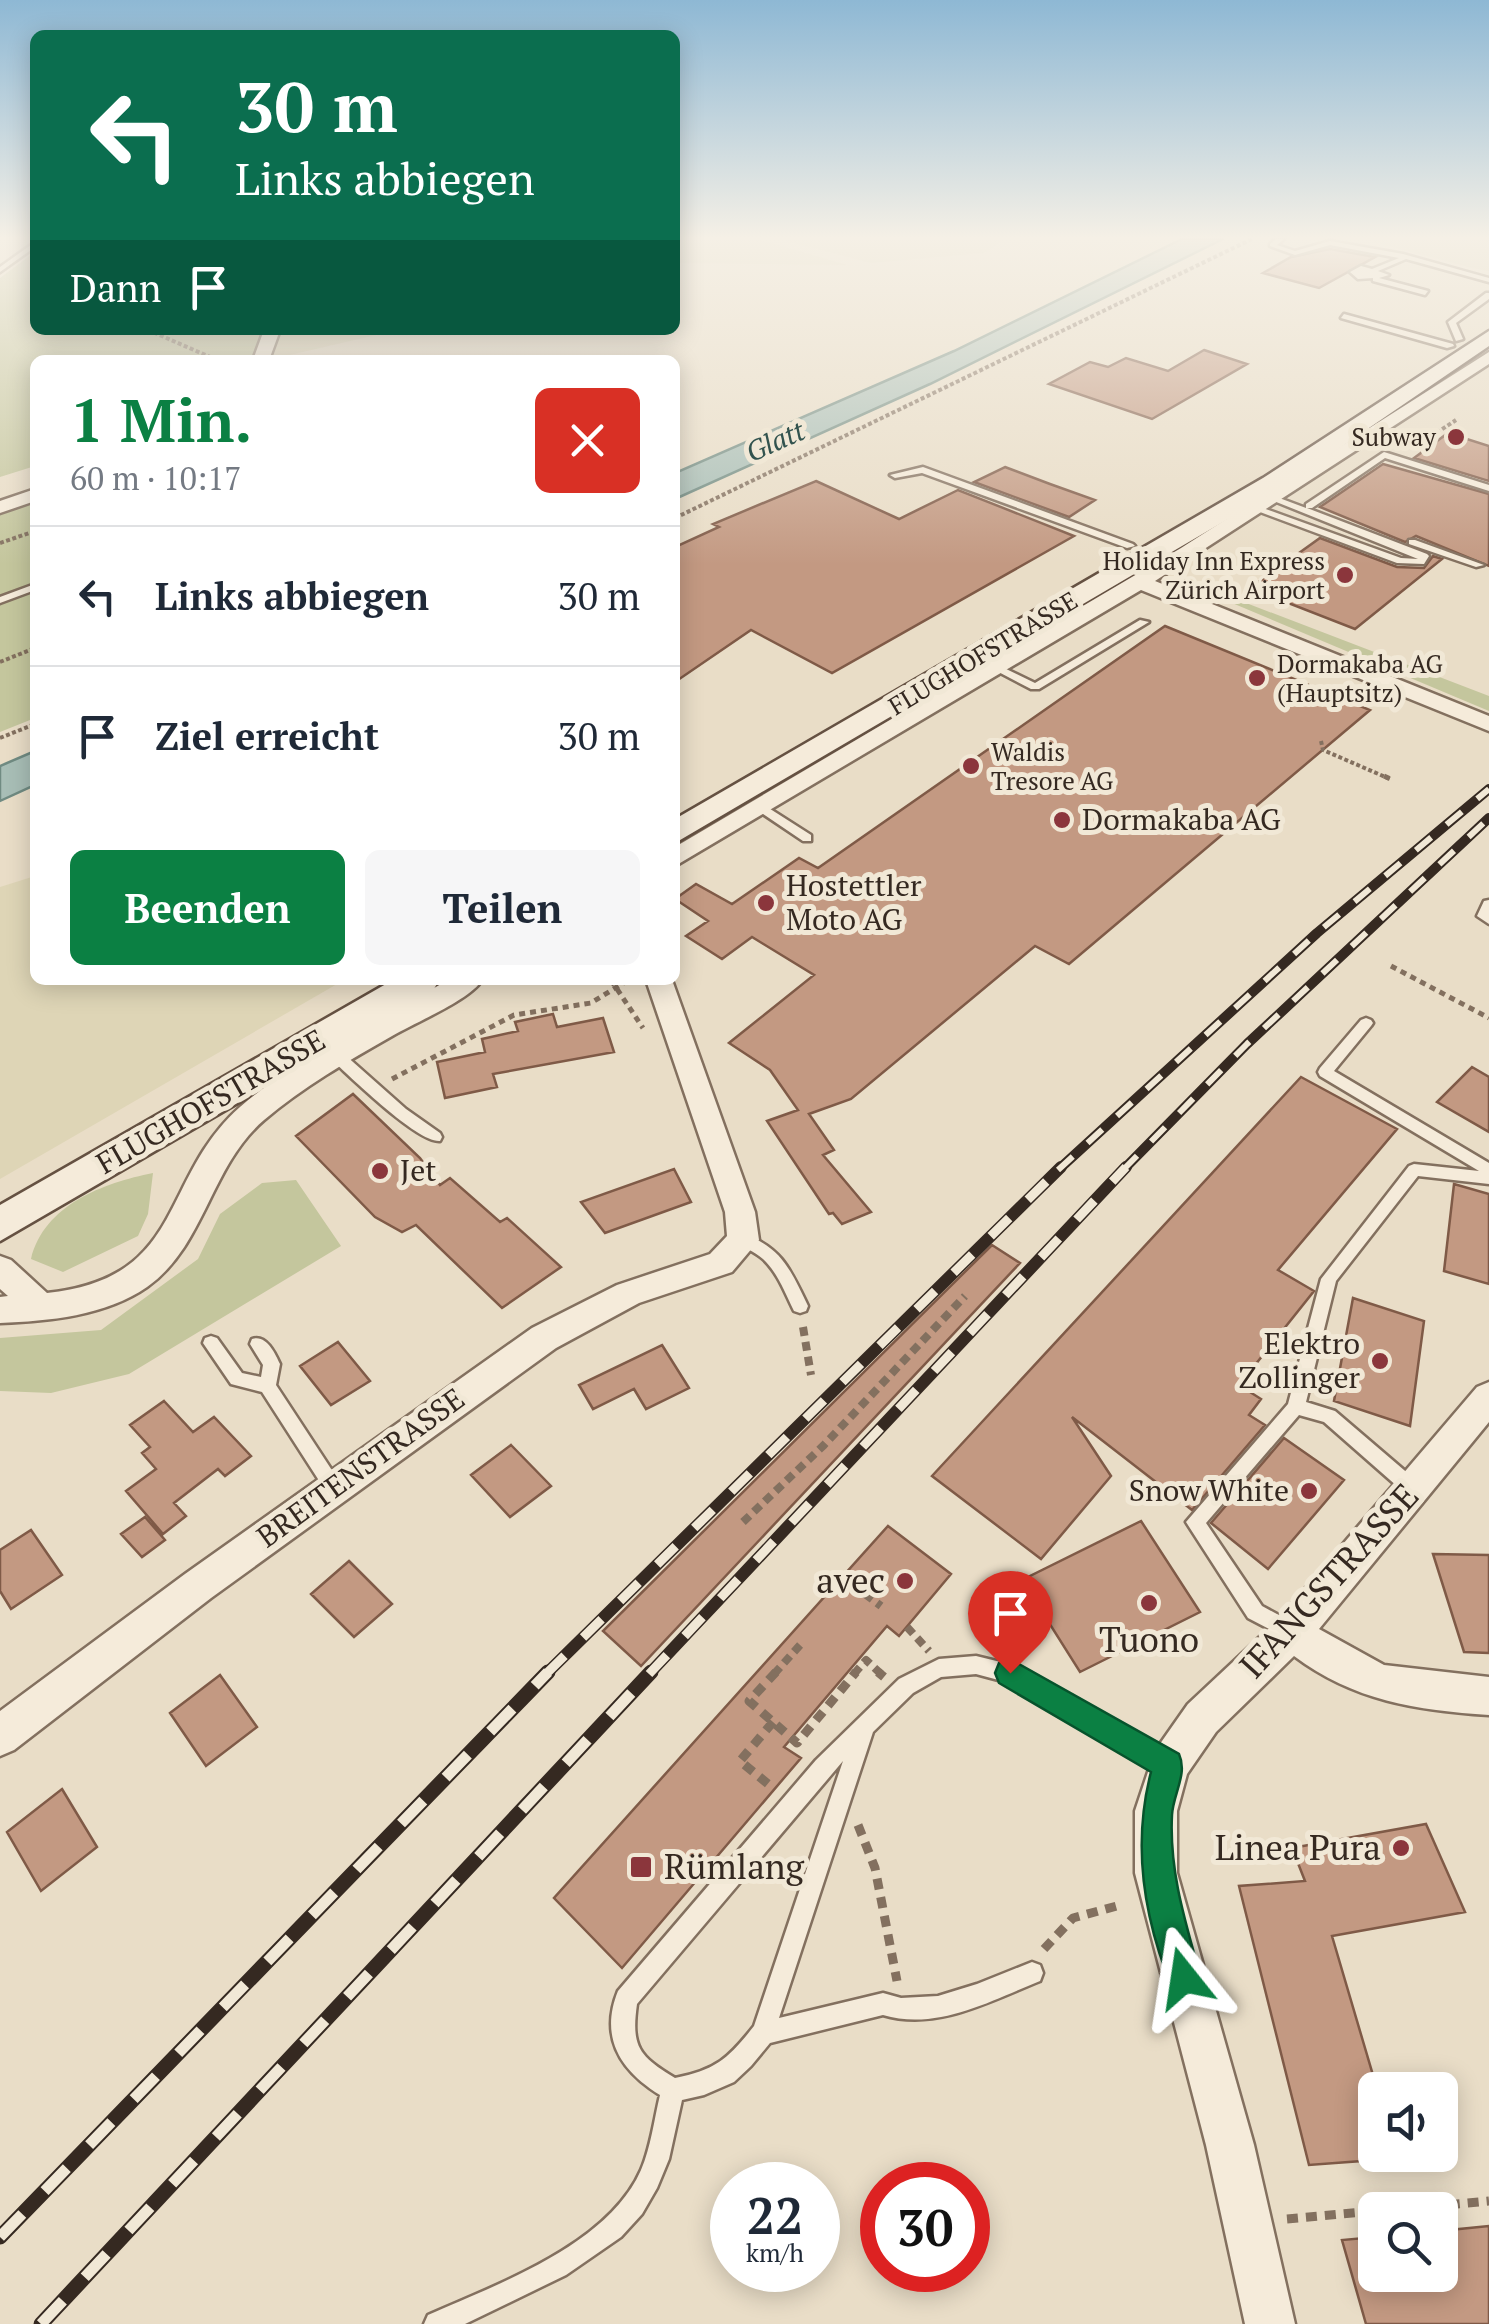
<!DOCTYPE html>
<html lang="de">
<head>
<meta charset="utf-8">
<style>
  body { margin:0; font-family:"PT Serif",serif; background:#f6f6f7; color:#1f2937; height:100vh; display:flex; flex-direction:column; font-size:38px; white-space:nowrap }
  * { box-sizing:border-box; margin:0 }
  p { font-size:32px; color:#747a83 }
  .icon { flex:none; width:55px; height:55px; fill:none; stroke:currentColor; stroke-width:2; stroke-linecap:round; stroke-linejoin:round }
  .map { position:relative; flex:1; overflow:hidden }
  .sheet { position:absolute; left:30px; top:355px; width:650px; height:630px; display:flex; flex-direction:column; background:#fff; border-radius:15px; box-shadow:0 5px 25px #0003 }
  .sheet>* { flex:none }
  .banner { position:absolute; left:30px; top:30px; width:650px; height:305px; border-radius:15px; box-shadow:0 5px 25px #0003; background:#0b6e4f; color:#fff; overflow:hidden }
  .buttons { position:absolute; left:1358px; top:2072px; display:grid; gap:20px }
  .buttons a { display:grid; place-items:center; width:100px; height:100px; border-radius:15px; background:#fff; box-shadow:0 5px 25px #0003; font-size:50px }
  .speed { position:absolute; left:710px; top:2162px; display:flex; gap:20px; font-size:50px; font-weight:700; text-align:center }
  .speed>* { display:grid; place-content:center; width:130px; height:130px; border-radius:50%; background:#fff; box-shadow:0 5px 25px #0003; line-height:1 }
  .speed small { font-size:25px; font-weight:400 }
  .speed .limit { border:15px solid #d22; background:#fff; color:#111 }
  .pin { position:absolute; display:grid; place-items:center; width:85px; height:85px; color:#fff; margin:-102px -42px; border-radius:50% 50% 50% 0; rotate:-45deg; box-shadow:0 0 10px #0007 }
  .pin .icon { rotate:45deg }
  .me { position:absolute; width:110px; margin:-55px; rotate:345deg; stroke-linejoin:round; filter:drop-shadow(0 0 8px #0008) }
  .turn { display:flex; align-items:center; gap:35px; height:210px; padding:0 40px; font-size:45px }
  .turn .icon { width:130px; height:130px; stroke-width:2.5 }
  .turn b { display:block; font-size:70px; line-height:85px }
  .then { display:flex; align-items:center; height:95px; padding:0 40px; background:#0003; gap:20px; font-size:38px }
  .round { display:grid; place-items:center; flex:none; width:105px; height:105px; border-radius:15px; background:#f6f6f7 }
  .headline { display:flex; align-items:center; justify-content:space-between; height:170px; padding:0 40px }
  h1 { font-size:60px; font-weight:700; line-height:75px; color:#0b8043 }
  .action { display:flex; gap:20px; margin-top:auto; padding:20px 40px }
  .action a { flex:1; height:115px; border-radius:15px; background:#0b8043; color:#fff; font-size:40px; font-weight:700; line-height:115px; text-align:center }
  .action a+a { background:#f6f6f7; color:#1f2937 }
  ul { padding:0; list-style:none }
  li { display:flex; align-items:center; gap:30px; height:140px; padding:0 40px; border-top:2px solid #e0e1e3 }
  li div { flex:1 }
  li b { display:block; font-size:38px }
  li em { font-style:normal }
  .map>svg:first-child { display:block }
  .farmland { fill:#ded5b6 }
  .green { fill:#c4c69d }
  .water { fill:#a8beb6; stroke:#708b82; stroke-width:2.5 }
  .building { fill:#c39982; stroke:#7f5a47; stroke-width:2.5 }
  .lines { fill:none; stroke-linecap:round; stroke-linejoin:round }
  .service-casing { stroke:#83705f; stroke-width:5 }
  .minor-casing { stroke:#83705f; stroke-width:5 }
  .secondary-casing { stroke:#655142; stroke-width:5 }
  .path-far3 { stroke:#83705f; stroke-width:4; stroke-dasharray:4 2.5; stroke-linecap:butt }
  .path-far2 { stroke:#83705f; stroke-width:5; stroke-dasharray:6 5; stroke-linecap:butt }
  .path-far1 { stroke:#83705f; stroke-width:8; stroke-dasharray:9 6; stroke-linecap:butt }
  .path { stroke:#83705f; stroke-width:9; stroke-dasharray:11 8; stroke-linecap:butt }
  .service { fill:#f5ebda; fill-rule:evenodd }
  .minor { fill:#f5ebda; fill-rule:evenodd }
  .secondary { fill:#f5ebda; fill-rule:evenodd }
  .rail-far2-casing { stroke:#352921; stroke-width:10 }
  .rail-far1-casing { stroke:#352921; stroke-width:12 }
  .rail-casing { stroke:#352921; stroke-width:15 }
  .rail-far2 { stroke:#f1e8d6; stroke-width:6; stroke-dasharray:20; stroke-linecap:butt }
  .rail-far1 { stroke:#f1e8d6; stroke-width:9; stroke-dasharray:26; stroke-linecap:butt }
  .rail { stroke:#f1e8d6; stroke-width:11; stroke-dasharray:32; stroke-linecap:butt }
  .path-bridge { stroke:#83705f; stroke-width:5; stroke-dasharray:6 5; stroke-linecap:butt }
  .route { fill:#0b8043; stroke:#07532c; stroke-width:2.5 }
  .poi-dot { fill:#8b363c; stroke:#f1e8d6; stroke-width:4 }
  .labels { text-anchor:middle; stroke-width:10; stroke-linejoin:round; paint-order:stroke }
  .far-poi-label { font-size:25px; fill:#352921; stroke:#f1e8d6; text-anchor:end }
  .far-street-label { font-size:25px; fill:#352921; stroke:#f1e8d6 }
  .far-water-label { font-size:28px; font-style:italic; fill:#32534e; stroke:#f1e8d6 }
  .poi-label { font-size:30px; fill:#352921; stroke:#f1e8d6; text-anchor:start }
  .street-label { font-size:30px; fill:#352921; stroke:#f1e8d6 }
  .near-poi-label { font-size:35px; fill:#352921; stroke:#f1e8d6; text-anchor:end }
  .near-street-label { font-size:35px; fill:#352921; stroke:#f1e8d6 }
</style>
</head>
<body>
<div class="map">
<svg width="1489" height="2324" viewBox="0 0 1489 2324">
  <rect width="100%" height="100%" fill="#e9ddc7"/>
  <path class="farmland" d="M 675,239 L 758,239 L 847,265 L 675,263 Z
    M 779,239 L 1006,239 L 984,253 L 871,263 Z
    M 1363,239 L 1489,239 L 1489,271 L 1472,268 Z
    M 279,330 L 398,330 L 268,360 Z
    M 35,876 L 35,980 L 344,980 L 0,1179 L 0,887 Z"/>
  <path class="green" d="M 35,252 L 35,330 L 264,330 L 253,360 L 35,360 L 35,466 L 0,477 L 0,278 Z
    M 35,498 L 35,718 L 0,732 L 0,509 Z
    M 1225,600 L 1241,601 L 1489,696 L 1489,711 Z
    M 153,1173 L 148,1214 L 138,1236 L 63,1272 L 31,1259 C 44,1205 103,1183 153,1173 Z
    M 296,1180 L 341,1246 L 129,1374 L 51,1393 L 0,1391 L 0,1338 L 101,1330 L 198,1259 L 220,1214 L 262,1183 Z"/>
  <path class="water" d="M 1182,239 L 1223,239 L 930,384 L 675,499 L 675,473 L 954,351 Z
    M 35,751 L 35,785 L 0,801 L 0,766 Z"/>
  <path class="building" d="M 1330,249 L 1375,257 L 1319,288 L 1263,273 L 1291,257 Z
    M 1204,350 L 1247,364 L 1152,419 L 1049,384 L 1090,362 L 1108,367 L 1126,358 L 1168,371 Z
    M 1448,433 L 1489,446 L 1489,481 L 1414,458 Z
    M 1383,464 L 1489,494 L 1489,566 L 1416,536 L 1405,542 L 1320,507 Z
    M 1005,467 L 1050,484 L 1095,500 L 1069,517 L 974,482 Z
    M 816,481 L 899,519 L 958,490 L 1074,536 L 832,673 L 751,630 L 675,682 L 675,547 L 719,527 L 713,524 Z
    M 1320,538 L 1397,567 L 1424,568 L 1433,556 L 1442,559 L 1355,629 L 1250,588 Z
    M 1165,626 L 1370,710 L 1069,964 L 1035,946 L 851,1099 L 809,1114 L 834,1150 L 823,1155 L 871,1212 L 842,1224 L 833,1213 L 829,1214 L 767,1121 L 798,1110 L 770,1070 L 729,1043 L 814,975 L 752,937 L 722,959 L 686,936 L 708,921 L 675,899 L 696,884 L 732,904 L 799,858 L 818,868 Z
    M 553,1014 L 557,1027 L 603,1018 L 614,1052 L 493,1074 L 497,1087 L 445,1098 L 437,1062 L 485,1052 L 482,1039 L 518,1031 L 515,1022 Z
    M 1472,1067 L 1489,1077 L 1489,1132 L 1437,1102 Z
    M 1301,1077 L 1397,1129 L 1278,1270 L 1314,1291 L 1239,1385 L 1261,1399 L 1249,1415 L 1265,1425 L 1192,1510 L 1072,1417 L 1111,1476 L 1041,1559 L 932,1476 Z
    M 353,1094 L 420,1158 L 440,1185 L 450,1178 L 500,1222 L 507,1218 L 561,1267 L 502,1308 L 416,1225 L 402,1232 L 375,1217 L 296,1136 Z
    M 674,1169 L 691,1202 L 605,1233 L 581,1202 Z
    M 1454,1184 L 1489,1194 L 1489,1284 L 1444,1271 Z
    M 992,1245 L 1020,1263 L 641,1666 L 603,1631 Z
    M 1353,1298 L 1424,1321 L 1410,1426 L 1334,1401 Z
    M 338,1342 L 370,1381 L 331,1405 L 300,1366 Z
    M 662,1345 L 689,1388 L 646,1409 L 634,1389 L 593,1409 L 579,1385 Z
    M 164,1401 L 193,1432 L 214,1417 L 251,1456 L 225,1476 L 218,1469 L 174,1503 L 186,1516 L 163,1534 L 126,1491 L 156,1469 L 142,1453 L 150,1447 L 130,1425 Z
    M 1284,1438 L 1344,1480 L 1268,1569 L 1211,1523 Z
    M 511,1445 L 551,1486 L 510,1517 L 471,1475 Z
    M 145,1517 L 165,1540 L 142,1557 L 121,1534 Z
    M 1141,1521 L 1200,1612 L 1080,1672 L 1022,1580 Z
    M 888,1526 L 951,1574 L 899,1636 L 887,1626 L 784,1747 L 801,1758 L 622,1968 L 554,1898 Z
    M 31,1530 L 62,1575 L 11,1609 L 0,1591 L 0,1550 Z
    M 1433,1554 L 1489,1555 L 1489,1653 L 1464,1652 Z
    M 349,1561 L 392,1604 L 354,1637 L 311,1594 Z
    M 220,1675 L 257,1727 L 206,1766 L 170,1713 Z
    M 62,1789 L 97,1847 L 41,1891 L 7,1832 Z
    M 1426,1824 L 1465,1912 L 1332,1936 L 1375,2082 L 1375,2160 L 1309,2165 L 1239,1886 L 1305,1881 L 1292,1848 Z
    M 1489,2226 L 1489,2324 L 1366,2324 L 1342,2240 L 1375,2237 L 1375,2275 L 1440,2275 L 1440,2231 Z"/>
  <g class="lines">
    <g class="service-casing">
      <path id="service" d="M 1276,239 L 1284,239 L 1277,245 L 1295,251 L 1330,241 L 1403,254 L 1489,278 L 1489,282 L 1406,259 L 1378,271 L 1389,275 L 1379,278 L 1428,291 L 1425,295 L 1373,281 L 1373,278 L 1358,279 L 1350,272 L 1361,266 L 1372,269 L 1399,258 L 1330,245 L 1295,255 L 1270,246 L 1270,244 Z
        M 35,242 L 35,247 L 0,272 L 0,267 Z
        M 1486,293 L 1489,293 L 1489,299 L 1456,323 L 1463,339 L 1456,341 L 1448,322 Z
        M 1344,314 L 1453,344 L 1454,346 L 1447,348 L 1341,318 Z
        M 1384,452 L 1489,485 L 1489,491 L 1385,458 L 1312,508 L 1307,508 L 1427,554 L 1429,556 L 1424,564 L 1397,563 L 1252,509 L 1260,507 L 1401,558 L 1418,559 L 1269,499 L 1274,496 L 1306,508 L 1306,504 Z
        M 923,467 L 1133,544 L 1135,546 L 1127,548 L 922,473 L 895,478 L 890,475 Z
        M 1409,540 L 1415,540 L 1484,565 L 1476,567 L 1409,544 Z
        M 35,584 L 35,590 L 0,603 L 0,597 Z
        M 1140,620 L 1149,622 L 1039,689 L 1031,689 L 991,668 L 1000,666 L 1035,683 Z
        M 761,803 L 811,835 L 811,841 L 803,841 L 757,810 L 757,804 Z
        M 1489,900 L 1489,924 L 1477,916 L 1484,901 Z
        M 1366,1018 L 1371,1020 L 1373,1023 L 1371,1026 L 1334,1071 L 1489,1163 L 1489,1184 L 1418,1176 L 1336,1281 L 1306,1402 L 1335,1411 L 1418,1482 L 1421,1488 L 1418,1494 L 1412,1496 L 1406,1494 L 1324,1422 L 1299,1415 L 1206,1523 L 1262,1606 L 1297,1625 L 1300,1631 L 1297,1637 L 1290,1640 L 1248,1618 L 1186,1522 L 1288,1404 L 1321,1279 L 1409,1166 L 1414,1164 L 1479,1171 L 1320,1076 L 1318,1072 L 1320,1068 L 1361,1020 Z
        M 339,1053 L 344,1054 L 406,1109 L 440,1133 L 442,1137 L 440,1141 C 418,1143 353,1079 334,1062 L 332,1058 L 334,1054 Z
        M 743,1234 C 782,1247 791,1271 808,1306 L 806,1311 L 800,1313 L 794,1311 C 785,1293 778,1273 763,1259 C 754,1251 743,1248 735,1240 L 737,1236 Z
        M 211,1336 L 217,1338 L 242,1373 L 261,1377 L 263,1365 L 250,1344 L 252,1339 C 266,1334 275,1353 280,1364 L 276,1385 L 339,1481 L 342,1487 L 339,1493 L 333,1495 L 327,1493 L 262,1392 L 231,1384 L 203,1343 L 205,1338 Z
        M 976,1656 L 1017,1666 L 1176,1758 L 1179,1765 L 1176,1772 L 1169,1775 L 1162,1772 L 1006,1682 L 976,1674 L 941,1677 L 913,1693 L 873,1732 L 779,2018 L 883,1993 L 901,1998 L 938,1996 L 977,1984 L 1032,1962 L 1040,1965 L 1043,1973 L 1040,1981 C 990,2001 937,2031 883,2015 L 770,2043 L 751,2066 L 734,2082 L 704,2095 L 682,2100 L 669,2159 L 657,2188 L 642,2214 L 621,2237 L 566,2275 L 465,2324 L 424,2324 L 428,2315 C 498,2284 608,2245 641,2170 C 651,2147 654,2120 660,2095 C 621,2071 599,2038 618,1991 L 816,1760 L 899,1679 L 939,1659 ZM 843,1761 L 754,2026 C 729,2058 716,2070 675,2078 C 639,2056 631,2047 637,2004 Z"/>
    </g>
    <g class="minor-casing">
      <path id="minor" d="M 264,330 L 280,330 L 269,360 L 253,360 Z
        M 1489,352 L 1489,364 L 1155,581 L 1489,716 L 1489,731 L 1141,590 L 675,866 L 675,847 L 1181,548 Z
        M 35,489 L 35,501 L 0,513 L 0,501 Z
        M 448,980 L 482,980 C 470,1000 414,1023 392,1036 C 348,1061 303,1087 264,1120 C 210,1166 205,1246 147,1287 C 105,1316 49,1321 0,1323 L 0,1297 L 8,1296 L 0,1289 L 0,1256 L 11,1260 L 47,1293 C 187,1278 158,1180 240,1107 C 301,1054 379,1020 448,980 Z
        M 646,980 L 672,980 L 755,1212 L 759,1240 L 732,1272 L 639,1303 L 556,1348 L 211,1598 L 14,1750 L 0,1756 L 0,1711 L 185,1574 L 532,1328 L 617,1285 L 710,1254 L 727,1236 L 725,1212 Z
        M 1489,1382 L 1489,1422 L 1319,1629 L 1384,1665 L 1489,1677 L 1489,1715 C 1416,1710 1354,1701 1294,1656 L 1216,1732 L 1187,1774 L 1177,1811 L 1177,1873 L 1254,2145 L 1295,2324 L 1245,2324 L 1206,2145 L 1135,1873 L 1135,1811 L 1155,1751 L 1188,1704 L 1279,1619 L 1477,1387 Z"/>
    </g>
    <g class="secondary-casing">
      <path id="secondary" d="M 1489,331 L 1489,346 L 1281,488 L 675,843 L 675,819 L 1263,478 Z
        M 393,980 L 439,980 L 434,989 L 0,1241 L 0,1205 Z"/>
    </g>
    <path class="path-far3" d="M 148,330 L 217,360
      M 1415,447 L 1456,420
      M 675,518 L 1252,239
      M 0,543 L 35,531
      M 0,662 L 35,648
      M 0,738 L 35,724
      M 1321,741 L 1323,750 L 1390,779"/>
    <path class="path-far2" d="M 1384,776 L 1393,780
      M 1391,966 L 1489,1018
      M 392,1079 L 514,1015 L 591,1003 L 628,980"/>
    <path class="path-far1" d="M 803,1327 L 811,1375
      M 743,1522 L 824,1445 L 965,1296
      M 853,1585 L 881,1606
      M 907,1627 L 929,1651
      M 774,1674 L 801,1644
      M 854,1674 L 866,1660 L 881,1674"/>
    <path class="path" d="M 776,1672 L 749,1701 L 797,1743 L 856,1672
      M 878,1672 L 884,1677
      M 773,1722 L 740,1761 L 773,1788
      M 858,1825 L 875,1868 L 897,1981
      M 1044,1949 L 1073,1918 L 1117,1906
      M 1392,2210 L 1489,2201
      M 1287,2219 L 1375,2211"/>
    <use href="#service" class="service"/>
    <use href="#minor" class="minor"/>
    <use href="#secondary" class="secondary"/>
    <g class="rail-far2-casing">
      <path id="rail-far2" d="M 1058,1170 L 1317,933 L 1489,789
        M 1123,1170 L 1247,1044 L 1489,818"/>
    </g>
    <g class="rail-far1-casing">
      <path id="rail-far1" d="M 546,1674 L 1061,1167
        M 649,1674 L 1126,1167"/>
    </g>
    <g class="rail-casing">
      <path id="rail" d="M 0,2237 L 548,1672
        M 41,2324 L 651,1672"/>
    </g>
    <use href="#rail-far2" class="rail-far2"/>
    <use href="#rail-far1" class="rail-far1"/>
    <use href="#rail" class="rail"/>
    <path class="path-bridge" d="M 611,980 L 643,1028"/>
  </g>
  <linearGradient id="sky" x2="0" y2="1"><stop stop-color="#8eb8d4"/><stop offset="0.42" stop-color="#f5f0e6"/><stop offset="1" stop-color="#f5f0e6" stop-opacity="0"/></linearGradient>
  <rect width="1489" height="565" fill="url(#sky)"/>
  <path class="route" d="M 1010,1659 L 1179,1754 C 1188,1774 1173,1794 1172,1815 C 1169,1872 1186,1924 1201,1978 L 1196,1990 L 1184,1995 L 1173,1990 C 1144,1920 1132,1845 1151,1772 L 999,1683 L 995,1673 L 999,1663 Z"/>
  <g class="poi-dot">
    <circle cx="1456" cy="437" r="10"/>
    <circle cx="1345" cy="575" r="10"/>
    <circle cx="1257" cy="678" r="10"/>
    <circle cx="971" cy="766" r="10"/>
    <circle cx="1062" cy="820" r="10"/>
    <circle cx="766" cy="903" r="10"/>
    <circle cx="380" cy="1171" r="10"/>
    <circle cx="1380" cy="1361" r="10"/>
    <circle cx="1309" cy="1491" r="10"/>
    <circle cx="905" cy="1581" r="10"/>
    <circle cx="1149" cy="1603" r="10"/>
    <circle cx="1401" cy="1848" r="10"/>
    <rect x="629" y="1855" width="24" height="24" rx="5"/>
  </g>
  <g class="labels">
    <g class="far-poi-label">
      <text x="1436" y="446">Subway</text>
      <text x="1325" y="570">Holiday Inn Express<tspan x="1325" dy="29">Zürich Airport</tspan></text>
      <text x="1277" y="673" text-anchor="start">Dormakaba AG<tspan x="1277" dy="29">(Hauptsitz)</tspan></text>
      <text x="991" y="761" text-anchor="start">Waldis<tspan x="991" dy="29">Tresore AG</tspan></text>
    </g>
    <g class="far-street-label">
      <text transform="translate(983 653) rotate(-31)" y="9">FLUGHOFSTRASSE</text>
    </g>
    <g class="far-water-label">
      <text transform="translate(775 441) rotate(-24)" y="10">Glatt</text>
    </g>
    <g class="poi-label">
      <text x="1082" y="830">Dormakaba AG</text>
      <text x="786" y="896">Hostettler<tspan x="786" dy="34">Moto AG</tspan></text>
      <text x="400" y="1181">Jet</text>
      <text x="1360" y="1354" text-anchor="end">Elektro<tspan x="1360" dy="34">Zollinger</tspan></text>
      <text x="1289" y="1501" text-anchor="end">Snow White</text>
    </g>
    <g class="street-label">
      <text transform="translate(211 1102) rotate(-30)" y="10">FLUGHOFSTRASSE</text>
      <text transform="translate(361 1468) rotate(-36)" y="10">BREITENSTRASSE</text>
    </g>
    <g class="near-poi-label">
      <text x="885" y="1593">avec</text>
      <text x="1149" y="1652" text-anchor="middle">Tuono</text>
      <text x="1381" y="1860">Linea Pura</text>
      <text x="664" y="1879" text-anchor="start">Rümlang</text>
    </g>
    <g class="near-street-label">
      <text transform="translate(1329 1581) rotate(-48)" y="12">IFANGSTRASSE</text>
    </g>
  </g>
</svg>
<div class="buttons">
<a><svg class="icon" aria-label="sound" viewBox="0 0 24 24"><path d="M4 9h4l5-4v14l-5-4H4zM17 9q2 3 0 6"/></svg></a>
<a><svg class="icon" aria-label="search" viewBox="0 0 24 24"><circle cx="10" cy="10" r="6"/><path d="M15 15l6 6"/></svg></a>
</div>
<div class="speed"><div>22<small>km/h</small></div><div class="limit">30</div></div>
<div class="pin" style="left:1010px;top:1673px;background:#d93025"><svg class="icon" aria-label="arrive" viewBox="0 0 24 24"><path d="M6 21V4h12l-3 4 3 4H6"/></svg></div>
<svg class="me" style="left:1184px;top:1978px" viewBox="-20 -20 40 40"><path d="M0-17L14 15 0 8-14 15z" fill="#0b8043" stroke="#fff" stroke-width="4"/></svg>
<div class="banner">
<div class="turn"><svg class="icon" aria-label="left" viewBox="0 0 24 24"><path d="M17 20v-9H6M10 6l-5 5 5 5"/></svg><div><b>30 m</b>Links abbiegen</div></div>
<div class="then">Dann<svg class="icon" aria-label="arrive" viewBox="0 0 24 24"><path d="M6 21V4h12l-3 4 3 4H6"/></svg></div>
</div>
<section class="sheet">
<div class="headline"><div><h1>1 Min.</h1><p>60 m · 10:17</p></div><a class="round" style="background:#d93025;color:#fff"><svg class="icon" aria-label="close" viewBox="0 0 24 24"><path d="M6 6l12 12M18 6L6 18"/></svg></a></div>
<ul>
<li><svg class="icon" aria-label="left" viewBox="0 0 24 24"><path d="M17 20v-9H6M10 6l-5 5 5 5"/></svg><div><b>Links abbiegen</b></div><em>30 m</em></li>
<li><svg class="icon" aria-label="arrive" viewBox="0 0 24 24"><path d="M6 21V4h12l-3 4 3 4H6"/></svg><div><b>Ziel erreicht</b></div><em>30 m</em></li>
</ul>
<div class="action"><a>Beenden</a><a>Teilen</a></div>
</section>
</div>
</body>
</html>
